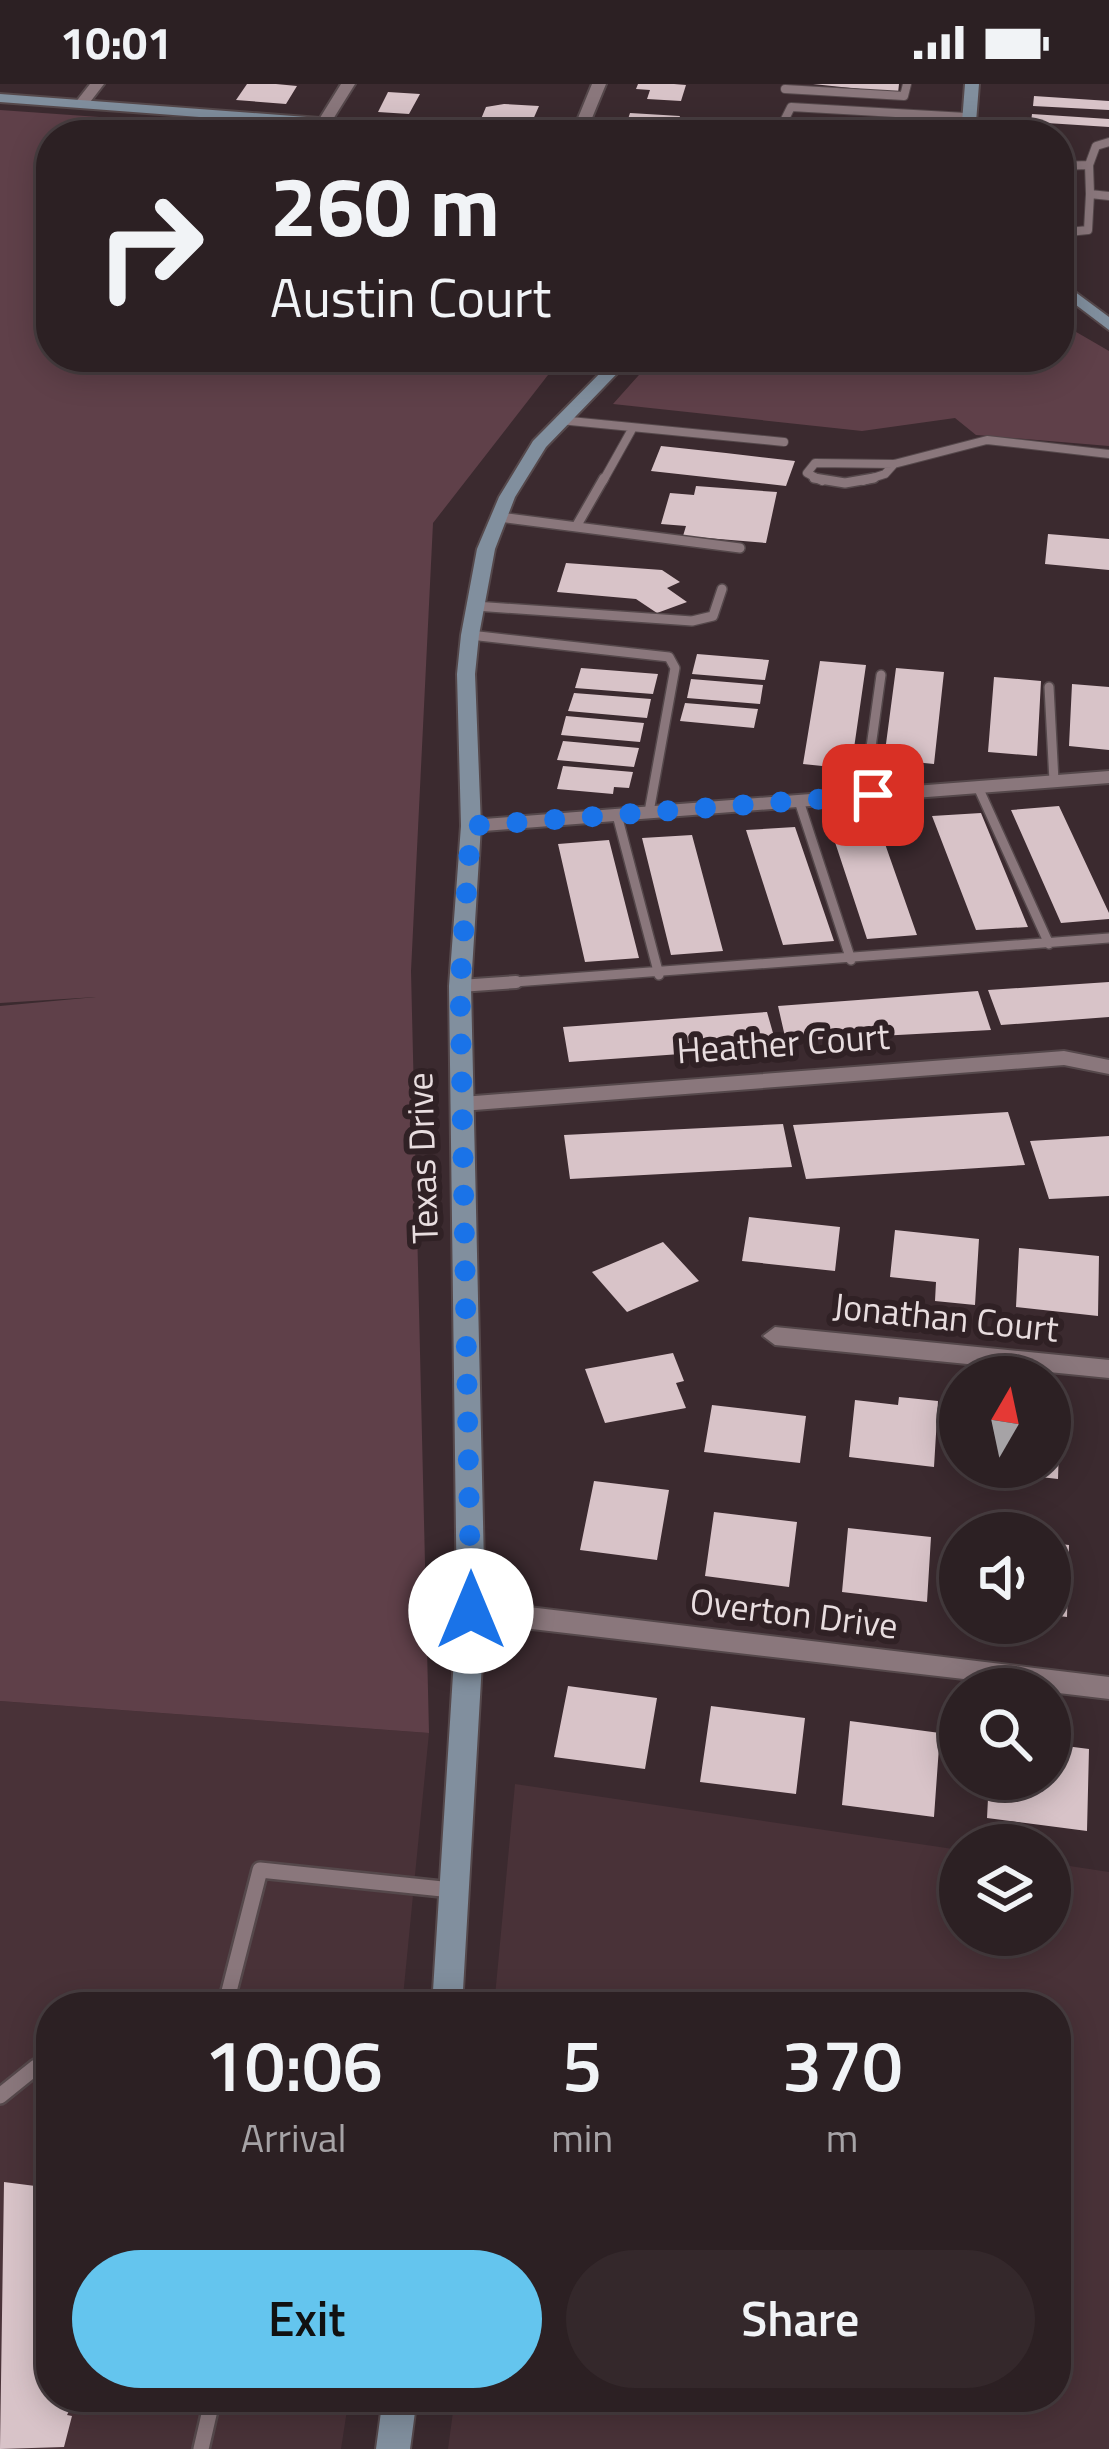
<!DOCTYPE html>
<html lang="en">
<head>
<meta charset="utf-8">
<style>
  body { margin:0; font-family:"Titillium Web",sans-serif; background:#34282b; color:#f1f3f6; height:100vh; display:flex; flex-direction:column; font-size:45px; white-space:nowrap }
  * { box-sizing:border-box; margin:0 }
  p { font-size:39px; color:#a6a3a6 }
  .icon { flex:none; width:66px; height:66px; fill:none; stroke:currentColor; stroke-width:2; stroke-linecap:round; stroke-linejoin:round }
  .map { position:relative; flex:1; overflow:hidden }
  .sheet { position:absolute; left:36px; top:1908px; width:1035px; height:420px; display:flex; flex-direction:column; background:#2c2023; border-radius:48px; box-shadow:0 6px 30px #0003,0 0 0 3px #483e41 }
  .sheet>* { flex:none }
  .top-card { position:absolute; left:36px; top:36px; width:1038px; height:252px; border-radius:48px; box-shadow:0 6px 30px #0003,0 0 0 3px #483e41; background:#2c2023; color:#f1f3f6; overflow:hidden }
  .needle { width:78px; rotate:9deg }
  .controls { position:absolute; left:939px; top:1272px; display:grid; gap:24px }
  .controls a { display:grid; place-items:center; width:132px; height:132px; border-radius:50%; background:#2c2023; box-shadow:0 6px 30px #0003,0 0 0 3px #483e41; font-size:60px }
  .pin { position:absolute; display:grid; place-items:center; width:102px; height:102px; color:#fff; margin:-51px; border-radius:24px; box-shadow:0 6px 18px #0006 }
  .me { position:absolute; width:132px; margin:-66px; rotate:0deg; stroke-linejoin:round; filter:drop-shadow(0 0 9px #0008) }
  .turn { display:flex; align-items:center; gap:42px; height:252px; padding:0 36px; font-size:54px }
  .turn .icon { width:156px; height:156px; stroke-width:2.5 }
  .turn b { display:block; font-size:84px; line-height:102px }
  .eta { display:flex; justify-content:space-evenly; align-items:center; height:204px; text-align:center }
  .eta b { font-size:72px; font-weight:600; line-height:84px }
  .button { display:flex; gap:24px; margin-top:auto; padding:24px 36px }
  .button a { flex:1; height:138px; border-radius:72px; background:#64c5ee; color:#111; font-size:48px; font-weight:600; line-height:138px; text-align:center }
  .button a+a { background:#34282b; color:#f1f3f6 }
  .status { display:flex; justify-content:space-between; align-items:center; height:84px; padding:0 60px; background:#2c2023; direction:ltr }
  .status svg { height:33px; fill:currentColor }
  .map>svg:first-child { display:block }
  .built { fill:#493238 }
  .green { fill:#5f4049 }
  .building { fill:#d8c3c8 }
  .lines { fill:none; stroke-linecap:round; stroke-linejoin:round }
  .lane-far3-casing { stroke:#55484b; stroke-width:10 }
  .lane-far2-casing { stroke:#55484b; stroke-width:12 }
  .lane-far1-casing { stroke:#55484b; stroke-width:16 }
  .lane-casing { stroke:#55484b; stroke-width:20 }
  .street-casing { stroke:#55484b; stroke-width:4 }
  .secondary-casing { stroke:#55484b; stroke-width:4 }
  .lane-far3 { stroke:#8a777c; stroke-width:8 }
  .lane-far2 { stroke:#8a777c; stroke-width:9 }
  .lane-far1 { stroke:#8a777c; stroke-width:12 }
  .lane { stroke:#8a777c; stroke-width:15 }
  .street { fill:#8a777c; fill-rule:evenodd }
  .secondary { fill:#818f9e; fill-rule:evenodd }
  .route { stroke:#1a73e8; stroke-width:21; stroke-dasharray:0 37.8 }
  .labels { text-anchor:middle; stroke-width:12; stroke-linejoin:round; paint-order:stroke }
  .street-label { font-size:36px; fill:#e8dddf; stroke:#302125 }
</style>
</head>
<body>
<div class="status"><b>10:01</b><svg viewBox="0 0 49 12"><path d="M0 12V9h3v3zM5 12V6h3v6zM10 12V3h3v9zM15 12V0h3v12zM26 1h20v11H26zM47 4h2v5h-2z"/></svg></div>
<div class="map">
<svg width="1109" height="2365" viewBox="0 0 1109 2365">
  <rect width="100%" height="100%" fill="#3b2a2f"/>
  <path class="built" d="M 0,1617 L 429,1649 L 402,1923 L 51,1923 L 51,2313 L 349,2313 L 341,2365 L 0,2365 Z
    M 515,1700 L 960,1766 L 960,1851 L 1050,1851 L 1050,1779 L 1109,1788 L 1109,2365 L 448,2365 L 455,2313 L 1056,2313 L 1056,1923 L 494,1923 Z"/>
  <path class="green" d="M 0,26 L 358,51 L 51,51 L 51,273 L 562,273 L 433,439 L 411,887 L 429,1649 L 0,1617 L 0,922 L 96,913 L 0,919 Z
    M 1059,238 L 1109,267 L 1109,362 L 976,351 L 955,334 L 862,347 L 613,320 L 655,273 L 1059,273 Z"/>
  <path class="building" d="M 247,0 L 276,0 L 297,2 L 286,20 L 236,16 Z
    M 638,0 L 674,0 L 686,1 L 681,17 L 647,15 L 650,6 L 636,5 Z
    M 813,0 L 899,0 L 898,9 Z
    M 388,8 L 420,10 L 409,30 L 378,28 Z
    M 1034,12 L 1109,17 L 1109,26 L 1033,22 Z
    M 504,20 L 539,22 L 532,38 L 481,35 L 486,23 Z
    M 630,29 L 680,32 L 675,47 L 625,44 Z
    M 1032,30 L 1109,35 L 1109,43 L 1031,38 Z
    M 716,35 L 745,37 L 741,51 L 712,51 Z
    M 819,36 L 902,41 L 901,51 L 816,51 Z
    M 661,362 L 726,369 L 795,377 L 786,402 L 651,387 Z
    M 696,402 L 777,408 L 766,459 L 683,452 L 686,442 L 661,440 L 670,409 L 694,411 Z
    M 1048,450 L 1109,455 L 1109,486 L 1045,480 Z
    M 566,479 L 662,486 L 680,498 L 667,504 L 687,518 L 657,529 L 636,515 L 557,508 Z
    M 697,570 L 769,576 L 765,596 L 692,590 Z
    M 820,577 L 866,581 L 851,685 L 803,680 Z
    M 581,584 L 658,590 L 653,610 L 575,604 Z
    M 896,584 L 944,588 L 934,680 L 884,675 Z
    M 994,593 L 1041,597 L 1037,672 L 988,668 Z
    M 691,595 L 763,601 L 760,620 L 687,614 Z
    M 1072,600 L 1109,603 L 1109,666 L 1069,662 Z
    M 574,609 L 651,615 L 647,634 L 568,627 Z
    M 685,619 L 758,625 L 754,644 L 680,637 Z
    M 566,632 L 644,639 L 640,658 L 561,651 Z
    M 563,657 L 639,664 L 634,683 L 557,676 Z
    M 563,682 L 633,688 L 629,704 L 614,703 L 613,710 L 557,705 Z
    M 1059,722 L 1109,829 L 1109,835 L 1061,839 L 1011,726 Z
    M 981,729 L 1028,843 L 976,846 L 932,732 Z
    M 877,737 L 917,851 L 867,855 L 829,740 Z
    M 795,743 L 834,857 L 783,861 L 746,746 Z
    M 692,751 L 723,867 L 671,871 L 642,754 Z
    M 609,756 L 639,874 L 585,878 L 558,760 Z
    M 1109,898 L 1109,933 L 1001,941 L 988,906 Z
    M 978,907 L 991,946 L 786,957 L 778,922 Z
    M 767,928 L 777,963 L 569,978 L 563,943 Z
    M 1008,1028 L 1025,1081 L 806,1095 L 793,1041 Z
    M 783,1040 L 792,1083 L 570,1095 L 564,1051 Z
    M 1109,1052 L 1109,1112 L 1049,1115 L 1030,1057 Z
    M 749,1133 L 840,1143 L 835,1187 L 742,1177 Z
    M 895,1146 L 979,1155 L 975,1221 L 935,1217 L 936,1198 L 890,1193 Z
    M 663,1158 L 699,1197 L 627,1228 L 592,1188 Z
    M 1019,1164 L 1099,1172 L 1098,1232 L 1016,1223 Z
    M 673,1269 L 684,1297 L 676,1299 L 686,1324 L 605,1339 L 585,1285 Z
    M 899,1313 L 938,1317 L 934,1383 L 849,1373 L 855,1316 L 898,1321 Z
    M 712,1321 L 806,1332 L 800,1379 L 704,1368 Z
    M 1050,1331 L 1060,1332 L 1058,1395 L 979,1386 L 1050,1383 Z
    M 594,1397 L 669,1406 L 657,1476 L 580,1466 Z
    M 714,1428 L 797,1438 L 789,1503 L 705,1492 Z
    M 848,1444 L 931,1453 L 927,1518 L 842,1508 Z
    M 1050,1459 L 1069,1461 L 1067,1533 L 1050,1531 Z
    M 568,1602 L 657,1614 L 645,1685 L 554,1673 Z
    M 711,1622 L 805,1634 L 796,1710 L 700,1698 Z
    M 850,1637 L 940,1649 L 934,1733 L 842,1721 Z
    M 1050,1660 L 1089,1665 L 1087,1747 L 987,1734 L 989,1695 L 1050,1695 Z
    M 4,2098 L 51,2104 L 51,2313 L 76,2313 L 67,2331 L 72,2332 L 64,2363 L 0,2365 Z"/>
  <g class="lines">
    <g class="lane-far3-casing">
      <path id="lane-far3" d="M 785,5 L 904,12 L 907,0
        M 777,51 L 791,23 L 966,33
        M 1109,58 L 1096,62 L 1089,81 L 1090,110 L 1109,112
        M 1059,82 L 1089,81
        M 1059,149 L 1088,146 L 1090,110
        M 560,336 L 784,358
        M 894,380 L 987,356 L 1109,370
        M 603,397 L 631,347
        M 822,397 L 807,389 L 815,379 L 894,380
        M 863,397 L 885,390 L 894,380"/>
    </g>
    <g class="lane-far2-casing">
      <path id="lane-far2" d="M 814,394 L 845,399 L 874,394
        M 499,433 L 740,464
        M 577,441 L 604,394
        M 475,522 L 692,537 L 713,532 L 722,505
        M 470,551 L 669,573 L 675,584 L 649,728
        M 1049,603 L 1054,697
        M 978,703 L 1049,860
        M 873,711 L 871,663 L 881,591
        M 799,717 L 851,876
        M 617,731 L 659,891
        M 475,901 L 1109,854"/>
    </g>
    <g class="lane-far1-casing">
      <path id="lane-far1" d="M 460,902 L 516,898"/>
    </g>
    <g class="lane-casing">
      <path id="lane" d="M 225,1923 L 260,1786 L 452,1806
        M 0,2012 L 36,1983 L 51,1983
        M 201,2365 L 213,2313"/>
    </g>
    <g class="street-casing">
      <path id="street" d="M 90,0 L 104,0 L 87,22 L 77,22 L 75,19 Z
        M 341,0 L 355,0 L 330,40 L 320,40 L 318,37 Z
        M 592,0 L 606,0 L 585,51 L 571,51 Z
        M 1109,687 L 1109,699 L 471,748 L 461,742 L 471,736 Z
        M 1064,967 L 1109,976 L 1109,990 L 1064,981 L 462,1027 L 451,1020 L 462,1013 Z
        M 775,1243 L 1109,1276 L 1109,1294 L 775,1261 L 763,1252 Z
        M 471,1516 L 1109,1593 L 1109,1615 L 1050,1608 L 1050,1605 L 471,1538 L 461,1535 L 457,1527 L 461,1519 Z"/>
    </g>
    <g class="secondary-casing">
      <path id="secondary" d="M 965,0 L 979,0 L 975,51 L 961,51 Z
        M 0,10 L 492,47 L 499,51 L 438,51 L 0,18 Z
        M 1059,196 L 1109,233 L 1109,246 L 1059,208 Z
        M 616,273 L 633,273 L 546,363 L 515,413 L 495,465 L 479,551 L 475,590 L 481,742 L 471,902 L 485,1527 L 462,1923 L 432,1923 L 457,1527 L 449,902 L 461,742 L 457,590 L 461,551 L 477,465 L 499,413 L 533,357 Z
        M 383,2313 L 417,2313 L 410,2365 L 376,2365 Z"/>
    </g>
    <use href="#lane-far3" class="lane-far3"/>
    <use href="#lane-far2" class="lane-far2"/>
    <use href="#lane-far1" class="lane-far1"/>
    <use href="#lane" class="lane"/>
    <use href="#street" class="street"/>
    <use href="#secondary" class="secondary"/>
  </g>
  <g class="lines">
    <path class="route" d="M 471,1527 L 460,902 L 471,742 L 873,711"/>
  </g>
  <g class="labels">
    <g class="street-label">
      <text transform="translate(783 959) rotate(-4)" y="13">Heather Court</text>
      <text transform="translate(422 1074) rotate(-92)" y="13">Texas Drive</text>
      <text transform="translate(946 1233) rotate(6)" y="13">Jonathan Court</text>
      <text transform="translate(794 1529) rotate(7)" y="13">Overton Drive</text>
    </g>
  </g>
</svg>
<div class="controls">
<a><svg class="needle" viewBox="-14 -14 28 28"><path d="M0-13l5 13h-10z" fill="#e53935"/><path d="M0 13l5-13h-10z" fill="#a6a3a6"/></svg></a>
<a><svg class="icon" aria-label="sound" viewBox="0 0 24 24"><path d="M4 9h4l5-4v14l-5-4H4zM17 9q2 3 0 6"/></svg></a>
<a><svg class="icon" aria-label="search" viewBox="0 0 24 24"><circle cx="10" cy="10" r="6"/><path d="M15 15l6 6"/></svg></a>
<a><svg class="icon" aria-label="layers" viewBox="0 0 24 24"><path d="M12 4l9 5-9 5-9-5zM3 14l9 5 9-5"/></svg></a>
</div>
<div class="pin" style="left:873px;top:711px;background:#d93025"><svg class="icon" aria-label="arrive" viewBox="0 0 24 24"><path d="M6 21V4h12l-3 4 3 4H6"/></svg></div>
<svg class="me" style="left:471px;top:1527px" viewBox="-20 -20 40 40"><circle r="19" fill="#fff"/><path d="M0-13L10 11 0 6-10 11z" fill="#1a73e8"/></svg>
<div class="top-card">
<div class="turn"><svg class="icon" aria-label="right" viewBox="0 0 24 24"><path d="M7 20v-9h11M14 6l5 5-5 5"/></svg><div><b>260 m</b>Austin Court</div></div>
</div>
<section class="sheet">
<div class="eta">
<div><b>10:06</b><p>Arrival</p></div>
<div><b>5</b><p>min</p></div>
<div><b>370</b><p>m</p></div>
</div>
<div class="button"><a>Exit</a><a>Share</a></div>
</section>
</div>
</body>
</html>
